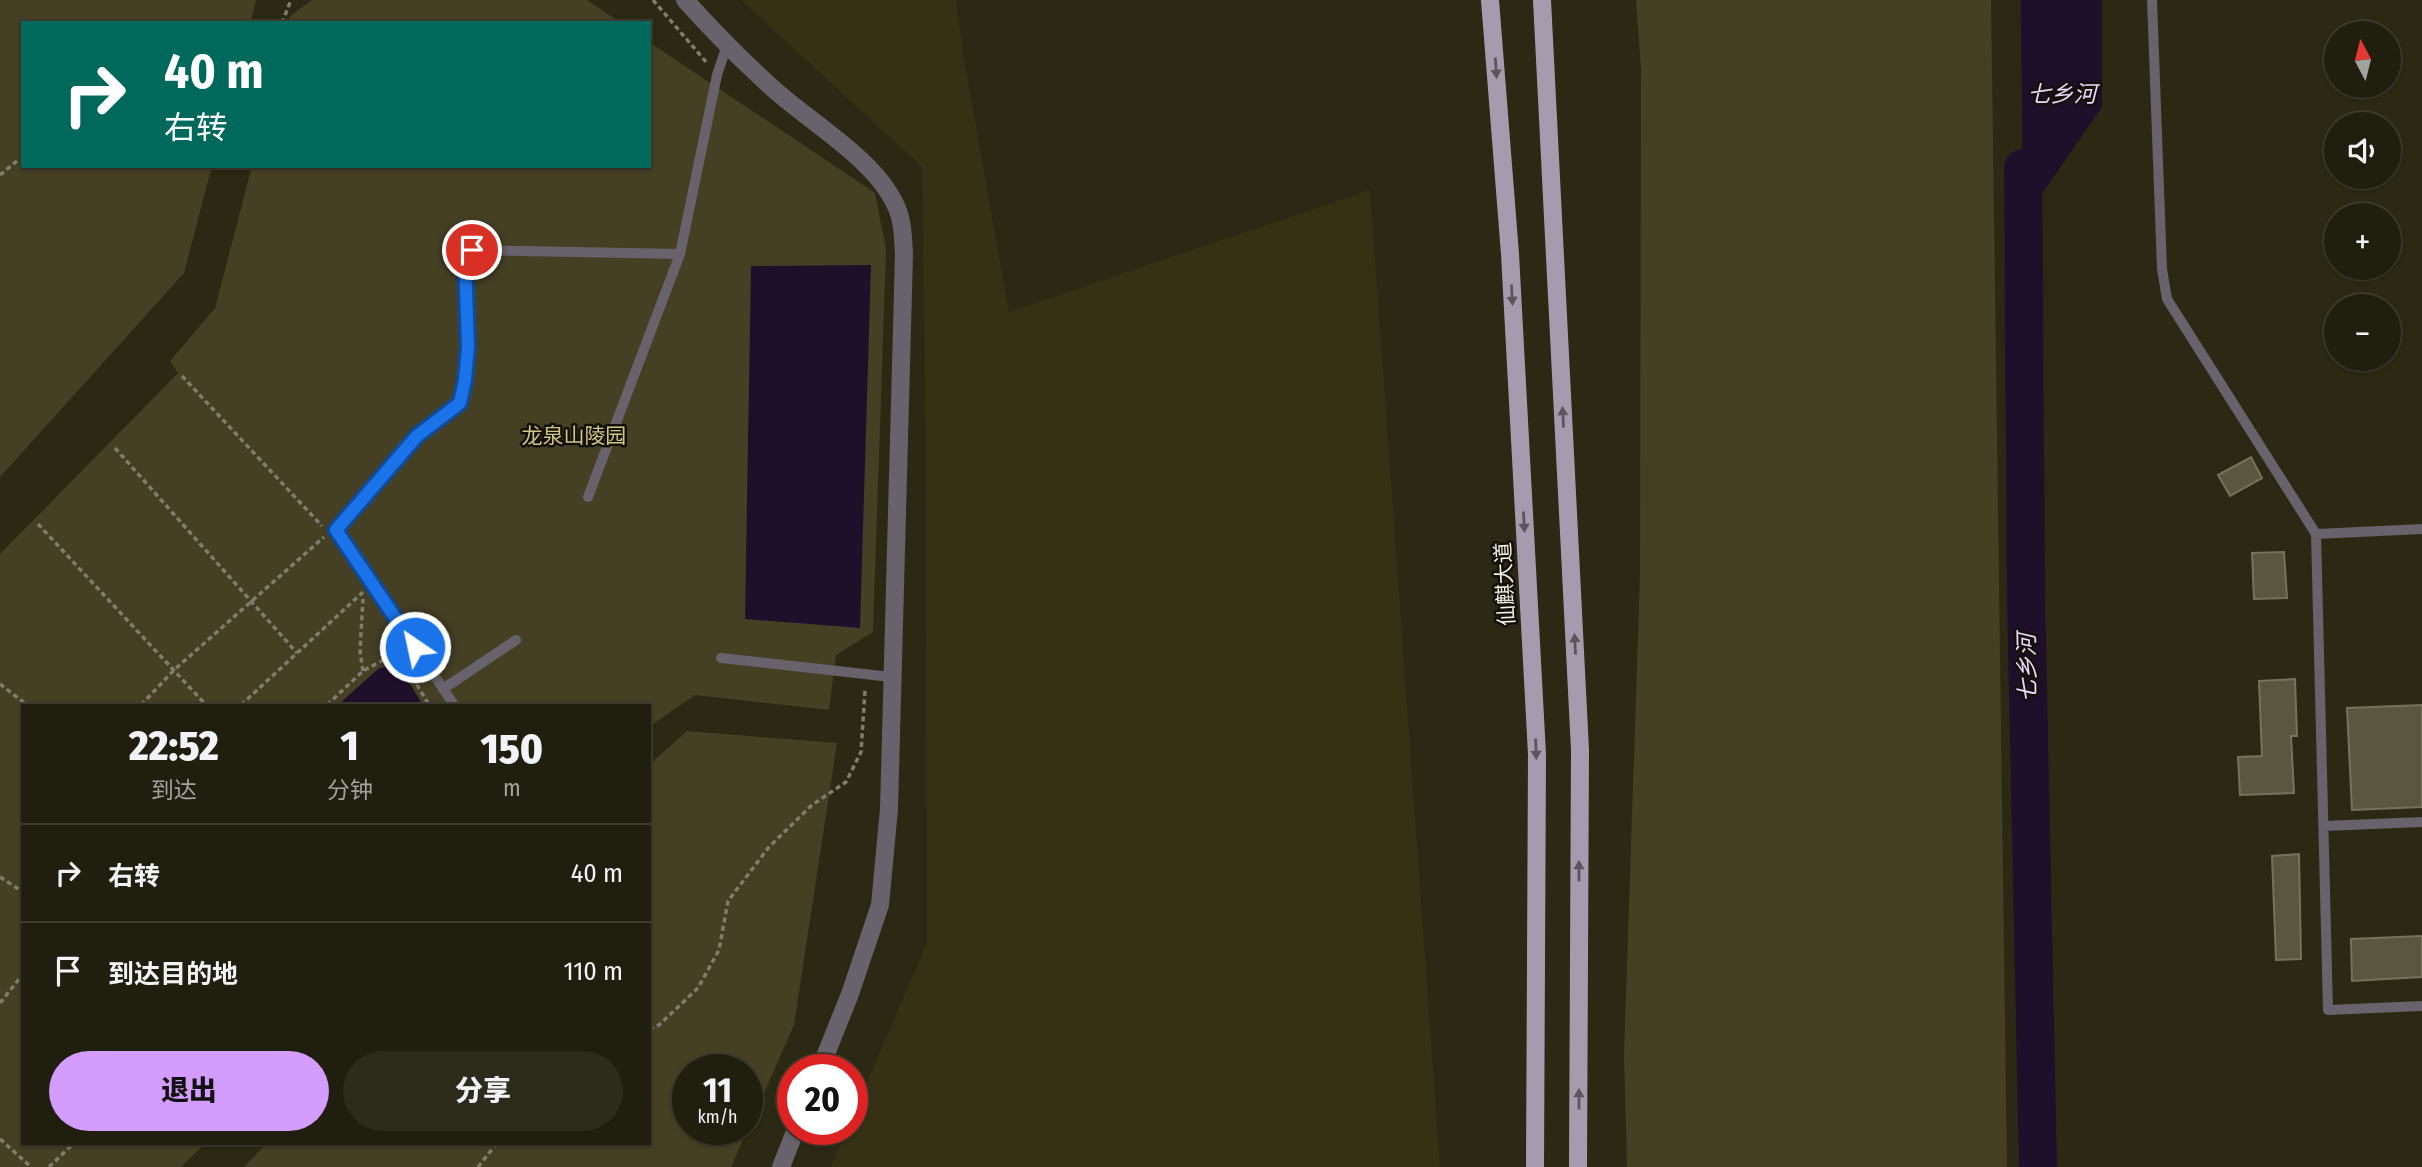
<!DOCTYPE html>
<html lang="zh">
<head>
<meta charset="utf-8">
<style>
  body { margin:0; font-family:"Fira Sans Condensed","Noto Sans SC",sans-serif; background:#2d2b1c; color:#f1f3f6; height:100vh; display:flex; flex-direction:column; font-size:26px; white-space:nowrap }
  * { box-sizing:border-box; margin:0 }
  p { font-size:23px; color:#a2a29e }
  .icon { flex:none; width:38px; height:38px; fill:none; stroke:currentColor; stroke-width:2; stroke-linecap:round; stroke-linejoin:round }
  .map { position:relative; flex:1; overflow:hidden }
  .sheet { position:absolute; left:21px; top:704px; width:630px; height:441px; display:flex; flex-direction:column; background:#201e0e; border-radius:0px; box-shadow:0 2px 5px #0004,0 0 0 2px #3d3c2e }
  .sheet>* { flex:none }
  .top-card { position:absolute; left:21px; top:21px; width:630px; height:147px; border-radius:0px; box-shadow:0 2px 5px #0004,0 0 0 2px #3d3c2e; background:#00695c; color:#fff; overflow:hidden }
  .needle { width:46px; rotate:353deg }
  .fabs { position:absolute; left:2324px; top:21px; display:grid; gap:14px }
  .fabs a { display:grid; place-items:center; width:77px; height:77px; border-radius:50%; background:#201e0e; box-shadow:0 2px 5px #0004,0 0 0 2px #3d3c2e; font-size:35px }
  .speed { position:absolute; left:672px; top:1054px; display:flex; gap:14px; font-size:35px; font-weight:700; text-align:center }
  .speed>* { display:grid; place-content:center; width:91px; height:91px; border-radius:50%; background:#201e0e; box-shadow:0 2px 5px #0004,0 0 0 2px #3d3c2e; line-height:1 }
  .speed small { font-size:18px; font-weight:400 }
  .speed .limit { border:10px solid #d22; background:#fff; color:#111 }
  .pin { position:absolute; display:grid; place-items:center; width:60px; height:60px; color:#fff; margin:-30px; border:4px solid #fff; border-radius:50%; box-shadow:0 2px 7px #0007 }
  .me { position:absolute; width:77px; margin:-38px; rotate:326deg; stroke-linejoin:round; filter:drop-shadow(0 0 5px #0008) }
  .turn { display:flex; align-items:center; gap:24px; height:147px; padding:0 28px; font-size:32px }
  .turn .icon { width:91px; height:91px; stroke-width:2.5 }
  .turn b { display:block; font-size:49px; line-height:60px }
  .eta { display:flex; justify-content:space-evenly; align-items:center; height:119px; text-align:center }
  .eta b { font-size:42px; font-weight:800; line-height:49px }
  .button { display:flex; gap:14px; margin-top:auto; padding:14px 28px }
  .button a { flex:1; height:80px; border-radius:42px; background:#d49cfc; color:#111; font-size:28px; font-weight:800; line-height:80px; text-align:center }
  .button a+a { background:#2d2b1c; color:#f1f3f6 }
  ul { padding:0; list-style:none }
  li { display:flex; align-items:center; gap:21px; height:98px; padding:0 28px; border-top:2px solid #3d3c2e }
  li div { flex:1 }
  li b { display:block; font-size:26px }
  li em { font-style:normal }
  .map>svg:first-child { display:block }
  .built { fill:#363115 }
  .green { fill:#454024; fill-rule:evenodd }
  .water { fill:#200f2b }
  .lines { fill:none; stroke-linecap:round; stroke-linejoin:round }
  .river { stroke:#200f2b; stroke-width:38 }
  .building { fill:#5a5640; stroke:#76725b; stroke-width:2 }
  .path { stroke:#7f7d6b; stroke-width:3.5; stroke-dasharray:5 3.5; stroke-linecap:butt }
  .lane { stroke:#67626b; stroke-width:10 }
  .street { stroke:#67626b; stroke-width:18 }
  .primary { stroke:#a69bae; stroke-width:18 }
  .oneway { fill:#5c565b }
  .route-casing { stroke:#114b97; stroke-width:18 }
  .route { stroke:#1a73e8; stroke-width:12 }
  .labels { text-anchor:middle; stroke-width:5; stroke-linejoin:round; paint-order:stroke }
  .park-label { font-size:21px; fill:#d2c684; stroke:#121008 }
  .street-label { font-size:21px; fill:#f6f4e7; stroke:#121008 }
  .water-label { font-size:23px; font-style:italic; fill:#ebd7fb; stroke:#121008 }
</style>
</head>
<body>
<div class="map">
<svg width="2422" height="1167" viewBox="0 0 2422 1167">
  <rect width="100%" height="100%" fill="#2b2813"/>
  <path class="built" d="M 741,0 L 956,0 L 964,59 L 1009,312 L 1370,190 L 1440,1167 L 831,1167 L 847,1129 L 852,1129 L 852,1117 L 927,943 L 926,459 L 922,167 Z"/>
  <path class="green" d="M 0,0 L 256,0 L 250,23 L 23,23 L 23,166 L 212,166 L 184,273 L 0,477 Z
    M 312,0 L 587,0 L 621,23 L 288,23 L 290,16 Z
    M 1636,0 L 1991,0 L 2007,1167 L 1627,1167 L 1624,1055 L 1640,576 L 1641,69 Z
    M 649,42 L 875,193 L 886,249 L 873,632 L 836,655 L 829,710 L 695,695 L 649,727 L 649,705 L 23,705 L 23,1143 L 206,1143 L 181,1167 L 0,1167 L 0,554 L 178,373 L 170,361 L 215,308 L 252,166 L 649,166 Z
    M 687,731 L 837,743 L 794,1025 L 731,1167 L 244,1167 L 267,1143 L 649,1143 L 649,765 ZM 688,1069 L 747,1069 L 747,1129 L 688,1129 Z"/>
  <path class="water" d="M 2021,0 L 2102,0 L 2102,107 L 2023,221 Z
    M 871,265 L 860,628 L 745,619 L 751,266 Z
    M 389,666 L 402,671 L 423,705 L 338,705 L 378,669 Z"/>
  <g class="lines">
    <path class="river" d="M 2023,168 L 2026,595 L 2038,1167"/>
  </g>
  <path class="building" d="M 2251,457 L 2262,478 L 2230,496 L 2218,475 Z
    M 2284,552 L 2287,598 L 2254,599 L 2252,553 Z
    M 2295,679 L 2297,736 L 2291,736 L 2294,793 L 2240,795 L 2238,757 L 2262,756 L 2259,681 Z
    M 2422,705 L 2422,807 L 2352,810 L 2347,708 Z
    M 2299,854 L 2301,959 L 2276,960 L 2272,856 Z
    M 2422,936 L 2422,977 L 2352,981 L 2351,939 Z"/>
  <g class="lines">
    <path class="path" d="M 653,0 L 707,63
      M 282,23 L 291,0
      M 0,175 L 23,156
      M 182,376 L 322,526
      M 115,448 L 297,653
      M 38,524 L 206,705
      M 363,671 L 360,651 L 363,599
      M 0,684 L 27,705
      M 141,705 L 174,670 L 324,537
      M 241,705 L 363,592
      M 327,705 L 363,671 L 387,658 L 405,665 L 429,705
      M 0,877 L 23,892
      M 0,1003 L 23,974
      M 649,1029 L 659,1025 L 698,988 L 719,950 L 728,901 L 769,847 L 812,805 L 846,782 L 861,752 L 865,690
      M 0,1139 L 31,1167
      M 49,1167 L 74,1143
      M 478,1167 L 497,1143"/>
    <path class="lane" d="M 2152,0 L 2162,269 L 2167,299 L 2316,534 L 2328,1010 L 2422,1006
      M 588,497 L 680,254 L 717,75 L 727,45
      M 2316,534 L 2422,529
      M 721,658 L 891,677
      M 443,689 L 516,640
      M 454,705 L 336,529 L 417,436 L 459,403 L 465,380 L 469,347 L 465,258 L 472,250 L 680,254
      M 2324,826 L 2422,822"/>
    <path class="street" d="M 685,0 C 714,32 744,63 777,92 C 812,123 873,159 894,202 C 903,218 903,237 904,254 L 889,809 L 880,905 L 850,994 L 820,1069
      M 781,1167 L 796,1129"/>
    <path class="primary" d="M 1490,0 L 1510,254 L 1537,754 L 1535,1167
      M 1542,0 L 1580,750 L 1578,1167"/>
  </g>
  <defs><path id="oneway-solid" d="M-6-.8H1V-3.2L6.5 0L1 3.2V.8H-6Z" transform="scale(1.75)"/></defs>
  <g class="oneway">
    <use href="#oneway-solid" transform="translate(1496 68) rotate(86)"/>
    <use href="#oneway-solid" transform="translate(1512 295) rotate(87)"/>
    <use href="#oneway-solid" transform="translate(1563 417) rotate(-93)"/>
    <use href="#oneway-solid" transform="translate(1524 522) rotate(87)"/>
    <use href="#oneway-solid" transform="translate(1575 644) rotate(-93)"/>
    <use href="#oneway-solid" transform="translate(1536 749) rotate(88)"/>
    <use href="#oneway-solid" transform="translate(1579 871) rotate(-90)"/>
    <use href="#oneway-solid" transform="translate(1579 1099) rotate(-90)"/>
  </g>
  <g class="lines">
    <g class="route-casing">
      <path id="route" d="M 415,647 L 336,530 L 417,436 L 460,403 L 465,380 L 468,347 L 465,258 L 472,250"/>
    </g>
    <use href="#route" class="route"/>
  </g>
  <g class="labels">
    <g class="park-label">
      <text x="574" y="443">龙泉山陵园</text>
    </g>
    <g class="street-label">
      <text transform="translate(1505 584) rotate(-93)" y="7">仙麒大道</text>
    </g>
    <g class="water-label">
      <text x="2062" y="102">七乡河</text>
      <text transform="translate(2027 668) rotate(-91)" y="8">七乡河</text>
    </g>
  </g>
</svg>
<div class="fabs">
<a><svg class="needle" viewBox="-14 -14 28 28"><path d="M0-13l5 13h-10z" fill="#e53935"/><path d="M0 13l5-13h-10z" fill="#a2a29e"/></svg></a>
<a><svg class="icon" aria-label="sound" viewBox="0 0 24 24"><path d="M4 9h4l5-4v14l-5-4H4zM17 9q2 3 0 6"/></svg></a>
<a>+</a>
<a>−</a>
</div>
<div class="speed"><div>11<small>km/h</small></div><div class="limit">20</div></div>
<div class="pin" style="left:472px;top:250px;background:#d93025"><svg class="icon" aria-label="arrive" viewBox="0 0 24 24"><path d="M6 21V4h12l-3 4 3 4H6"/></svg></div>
<svg class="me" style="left:415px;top:647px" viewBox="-20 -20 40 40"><circle r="17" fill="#1a73e8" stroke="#fff" stroke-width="3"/><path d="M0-11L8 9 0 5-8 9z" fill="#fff"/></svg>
<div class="top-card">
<div class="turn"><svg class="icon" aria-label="right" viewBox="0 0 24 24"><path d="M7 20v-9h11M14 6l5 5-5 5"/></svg><div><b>40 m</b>右转</div></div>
</div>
<section class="sheet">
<div class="eta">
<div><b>22:52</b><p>到达</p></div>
<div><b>1</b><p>分钟</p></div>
<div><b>150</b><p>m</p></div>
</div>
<ul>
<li><svg class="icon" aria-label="right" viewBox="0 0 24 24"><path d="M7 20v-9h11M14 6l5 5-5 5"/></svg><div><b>右转</b></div><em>40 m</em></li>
<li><svg class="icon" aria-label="arrive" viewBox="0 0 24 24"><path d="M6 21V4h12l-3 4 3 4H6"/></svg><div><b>到达目的地</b></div><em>110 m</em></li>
</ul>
<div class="button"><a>退出</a><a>分享</a></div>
</section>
</div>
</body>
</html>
